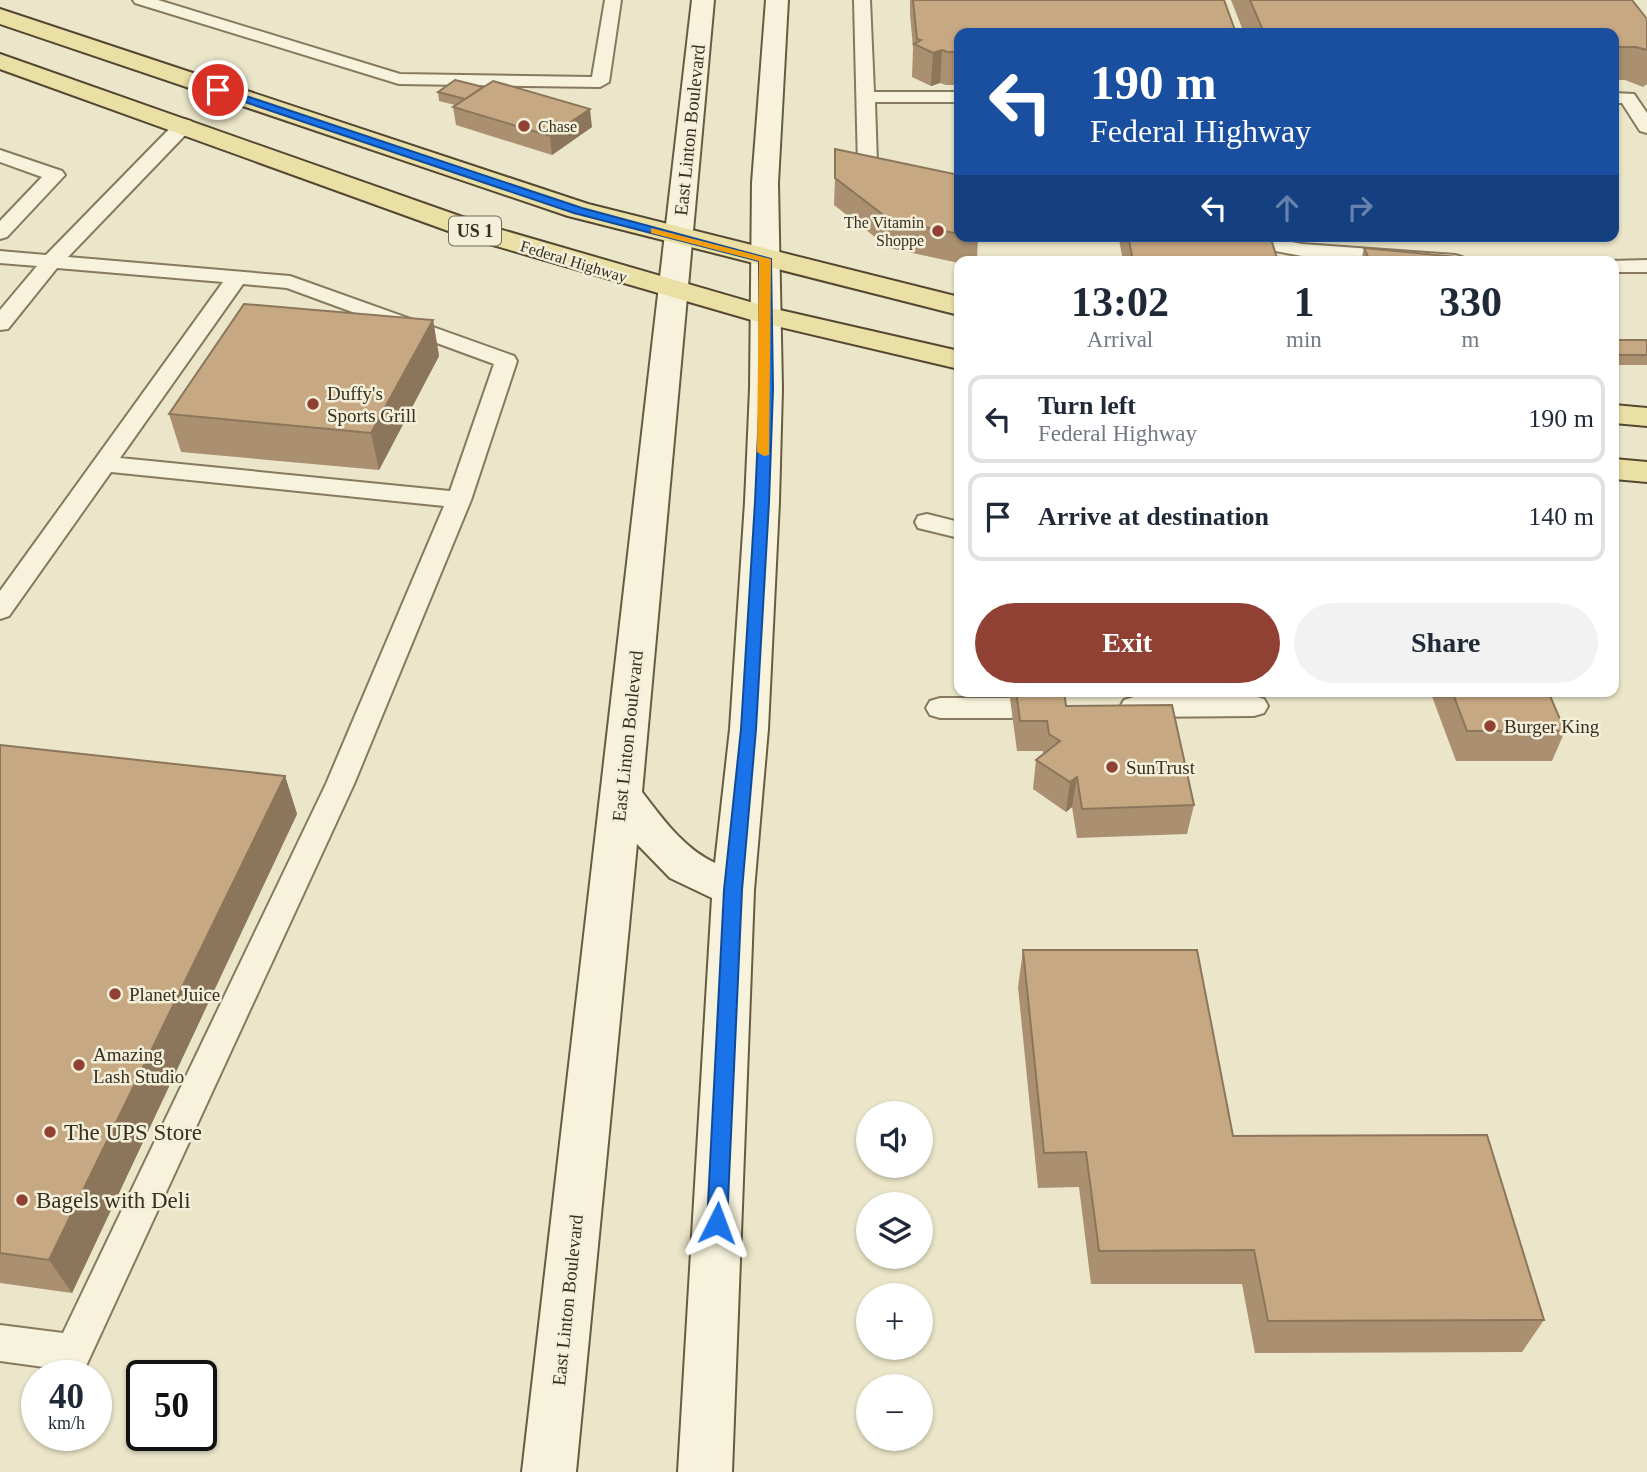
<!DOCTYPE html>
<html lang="en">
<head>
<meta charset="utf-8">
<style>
  body { margin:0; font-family:Georgia,serif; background:#f2f2f3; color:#1f2937; height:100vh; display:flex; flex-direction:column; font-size:26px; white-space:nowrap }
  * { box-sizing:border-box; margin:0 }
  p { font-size:23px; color:#747a83 }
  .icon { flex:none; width:38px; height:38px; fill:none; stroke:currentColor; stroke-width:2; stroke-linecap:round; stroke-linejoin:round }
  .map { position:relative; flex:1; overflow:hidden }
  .sheet { position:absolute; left:954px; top:256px; width:665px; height:441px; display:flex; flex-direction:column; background:#fff; border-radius:14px; box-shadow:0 2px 5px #0004 }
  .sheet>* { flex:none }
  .top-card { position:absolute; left:954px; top:28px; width:665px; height:214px; border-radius:14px; box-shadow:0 2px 5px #0004; background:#1a4fa0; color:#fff; overflow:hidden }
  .tools { position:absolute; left:856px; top:1101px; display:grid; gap:14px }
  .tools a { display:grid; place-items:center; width:77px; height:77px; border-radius:50%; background:#fff; box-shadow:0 2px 5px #0004; font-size:35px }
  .speed { position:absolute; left:21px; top:1360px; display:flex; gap:14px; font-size:35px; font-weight:700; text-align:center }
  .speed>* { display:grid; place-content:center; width:91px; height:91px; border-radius:50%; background:#fff; box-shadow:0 2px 5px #0004; line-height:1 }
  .speed small { font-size:18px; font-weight:400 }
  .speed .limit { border:4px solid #111; border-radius:10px; background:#fff; color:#111 }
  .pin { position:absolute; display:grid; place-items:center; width:60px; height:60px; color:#fff; margin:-30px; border:4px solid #fff; border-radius:50%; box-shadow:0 2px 7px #0007 }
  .me { position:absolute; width:77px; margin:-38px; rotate:3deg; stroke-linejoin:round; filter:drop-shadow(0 0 5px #0008) }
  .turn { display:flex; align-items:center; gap:24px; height:147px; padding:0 21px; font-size:32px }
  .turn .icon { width:91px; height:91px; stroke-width:2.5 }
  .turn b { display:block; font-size:49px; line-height:60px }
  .lanes { display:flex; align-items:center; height:66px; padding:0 21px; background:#0003; justify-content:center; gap:35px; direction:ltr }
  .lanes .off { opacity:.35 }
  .eta { display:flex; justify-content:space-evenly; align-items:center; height:119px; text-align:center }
  .eta b { font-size:42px; font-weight:800; line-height:49px }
  .button { display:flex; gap:14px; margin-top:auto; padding:14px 21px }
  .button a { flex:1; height:80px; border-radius:42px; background:#904134; color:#fff; font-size:28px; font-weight:800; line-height:80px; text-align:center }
  .button a+a { background:#f2f2f3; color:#1f2937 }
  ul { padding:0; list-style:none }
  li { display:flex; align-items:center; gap:21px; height:88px; margin:0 14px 10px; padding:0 7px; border:4px solid #e0e1e3; border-radius:14px }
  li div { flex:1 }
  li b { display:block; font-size:26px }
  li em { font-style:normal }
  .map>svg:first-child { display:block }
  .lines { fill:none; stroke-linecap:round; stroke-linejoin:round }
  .service-casing { stroke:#86795f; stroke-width:4 }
  .secondary-casing { stroke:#685b42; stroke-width:4 }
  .primary-casing { stroke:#544732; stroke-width:4 }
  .service { fill:#f6f2db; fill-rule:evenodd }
  .secondary { fill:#f6f2db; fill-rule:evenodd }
  .primary { fill:#eadfa4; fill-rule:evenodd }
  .wall { fill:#aa9070 }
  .shaded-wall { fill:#8b765b }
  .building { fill:#c6a882; stroke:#8b765b; stroke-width:2 }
  .route { fill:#1a73e8; stroke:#114b97; stroke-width:2 }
  .slow { fill:#f59e0b }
  .poi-dot { fill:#904134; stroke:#f3efd8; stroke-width:2.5 }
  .labels { text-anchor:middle; stroke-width:5; stroke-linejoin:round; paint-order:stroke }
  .far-poi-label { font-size:16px; fill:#382f21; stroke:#f3efd8; text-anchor:start }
  .far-street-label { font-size:16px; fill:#382f21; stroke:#f3efd8 }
  .shield { fill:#f3efd8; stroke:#706958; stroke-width:2 }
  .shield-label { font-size:18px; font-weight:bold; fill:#382f21 }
  .street-label { font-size:19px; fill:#382f21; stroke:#f3efd8 }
  .poi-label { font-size:19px; fill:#382f21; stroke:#f3efd8; text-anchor:start }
  .near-poi-label { font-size:23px; fill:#382f21; stroke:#f3efd8; text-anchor:start }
</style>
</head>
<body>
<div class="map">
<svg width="1647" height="1472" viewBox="0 0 1647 1472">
  <rect width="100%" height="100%" fill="#ebe6c9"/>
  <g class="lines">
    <g class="service-casing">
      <path id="service" d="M 133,0 L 158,0 L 400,74 L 592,77 L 605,0 L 621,0 L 609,82 L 600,87 L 399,84 L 135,3 Z
        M 854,0 L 870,0 L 874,92 L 959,92 L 959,102 L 875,102 L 877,163 L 959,179 L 959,191 L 868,173 L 858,167 Z
        M 1614,93 L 1634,94 L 1647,113 L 1647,133 L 1640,131 L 1622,103 L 1614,103 Z
        M 184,119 L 191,121 L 193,125 L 191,129 L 68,257 L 290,276 L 514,356 L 517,361 L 471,500 L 354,784 L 86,1366 L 73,1371 L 0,1361 L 0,1325 L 63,1333 L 326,784 L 444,506 L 111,472 L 9,616 L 0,619 L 0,591 L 223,282 L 57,268 L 8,329 L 0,330 L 0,310 L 37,266 L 0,263 L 0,251 L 46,255 L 177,121 ZM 243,284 L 287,288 L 494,364 L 450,491 L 120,458 Z
        M 0,150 L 62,171 L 65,175 L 7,237 L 0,239 L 0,221 L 42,177 L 0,162 Z
        M 1217,236 L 1261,236 L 1302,244 L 1455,255 L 1462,257 L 1465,261 L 1366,261 L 1302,256 L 1227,242 Z
        M 1647,260 L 1647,272 L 1614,272 L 1614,261 L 1610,261 Z
        M 927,514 L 959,522 L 959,538 L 918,528 L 915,522 L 918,516 Z
        M 1254,696 L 1264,699 L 1268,706 L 1264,713 L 1254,716 L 1134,717 L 1124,714 L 1120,707 L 1124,700 L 1134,697 Z
        M 940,698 L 1011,698 L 1021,701 L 1025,708 L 1021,715 L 1011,718 L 940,718 L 930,715 L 926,708 L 930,701 Z"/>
    </g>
    <g class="secondary-casing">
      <path id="secondary" d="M 692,0 L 714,0 L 642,792 C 663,819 683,848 715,863 L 730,729 L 745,502 L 750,389 L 752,183 L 766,0 L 788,0 L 778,183 L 782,389 L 779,502 L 768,729 L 754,890 L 732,1472 L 678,1472 L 712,898 L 670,878 L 637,844 L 576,1472 L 522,1472 Z"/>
    </g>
    <g class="primary-casing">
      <path id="primary" d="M 0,9 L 588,204 L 959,297 L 959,315 L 568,216 L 0,24 Z
        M 0,54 L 485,225 L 771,308 L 959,351 L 959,369 L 755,321 L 465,237 L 0,69 Z
        M 1614,405 L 1647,408 L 1647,426 L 1614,423 Z
        M 1614,459 L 1647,462 L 1647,482 L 1614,479 Z"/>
    </g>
    <use href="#service" class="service"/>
    <use href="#secondary" class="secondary"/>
    <use href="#primary" class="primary"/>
  </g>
  <path class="wall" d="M 910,0 L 1224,0 L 959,33 L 959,85 L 946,85 L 940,83 L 931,86 L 912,77 L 913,48 L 910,14 Z
    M 1231,0 L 1632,0 L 1647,19 L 1647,84 L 1643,87 L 1625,80 L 1614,80 L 1614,33 L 1244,33 Z
    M 438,92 L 592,127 L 552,155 L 456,125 L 453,107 L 455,105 L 439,101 Z
    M 959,175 L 959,236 L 978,236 L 977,261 L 959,261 L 959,263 L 889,248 L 834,205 L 835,178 Z
    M 1119,236 L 1270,236 L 1278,261 L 1123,261 L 1119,240 Z
    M 1364,248 L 1500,261 L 1361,261 Z
    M 433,320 L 439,356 L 379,470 L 181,452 L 169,414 Z
    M 1614,340 L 1647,340 L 1647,365 L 1614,365 Z
    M 1009,691 L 1064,691 L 1066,706 L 1194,805 L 1187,834 L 1077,838 L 1072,807 L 1066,812 L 1033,789 L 1036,760 L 1043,754 L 1043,751 L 1017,751 Z
    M 1430,691 L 1548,691 L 1565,731 L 1552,761 L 1456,761 Z
    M 0,745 L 285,776 L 297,814 L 72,1293 L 0,1283 Z
    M 1023,950 L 1233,1136 L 1544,1320 L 1522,1352 L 1255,1353 L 1242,1284 L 1091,1284 L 1079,1187 L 1038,1188 L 1018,987 Z"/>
  <path class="shaded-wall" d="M 942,50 L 940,83 L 931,86 L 933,53 Z
    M 590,109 L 592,127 L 552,155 L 550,136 Z
    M 433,320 L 439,356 L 379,470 L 371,433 Z
    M 285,776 L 297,814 L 72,1293 L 49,1260 Z
    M 1077,777 L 1072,807 L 1066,812 L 1070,782 Z"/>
  <path class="building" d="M 913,0 L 1224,0 L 1236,33 L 959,33 L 959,52 L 948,52 L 942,50 L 933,53 L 914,44 L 921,40 L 917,39 Z
    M 1250,0 L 1632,0 L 1647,19 L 1647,50 L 1636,47 L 1614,47 L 1614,33 L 1264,33 Z
    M 455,80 L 483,87 L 465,99 L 438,92 Z
    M 493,81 L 590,109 L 550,136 L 453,107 Z
    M 835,149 L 959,175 L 959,234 L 890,220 L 835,178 Z
    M 1128,236 L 1270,236 L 1278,261 L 1133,261 Z
    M 1364,248 L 1500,261 L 1370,261 Z
    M 244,304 L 433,320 L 371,433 L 169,414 Z
    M 1614,340 L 1647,340 L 1647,355 L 1614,355 Z
    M 1016,691 L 1064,691 L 1066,706 L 1172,705 L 1194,805 L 1082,809 L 1077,777 L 1070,782 L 1036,760 L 1060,741 L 1049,734 L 1047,721 L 1020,721 Z
    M 1452,691 L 1548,691 L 1565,731 L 1467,731 Z
    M 0,745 L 285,776 L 49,1260 L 0,1253 Z
    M 1023,950 L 1197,950 L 1233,1136 L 1487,1135 L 1544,1320 L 1268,1321 L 1254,1250 L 1099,1251 L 1086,1152 L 1044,1153 Z"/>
  <path class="route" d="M 215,88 L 222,88 L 582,208 L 771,259 L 773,389 L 769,502 L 756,729 L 742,890 L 727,1223 L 724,1229 L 717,1232 L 710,1229 L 707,1223 L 724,890 L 741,729 L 755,502 L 760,389 L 759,261 L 574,213 L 215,92 Z"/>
  <path class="slow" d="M 651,228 L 771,259 L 769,455 L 764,456 L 757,452 L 759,261 L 651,233 Z"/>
  <g class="poi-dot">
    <circle cx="524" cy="126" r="7"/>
    <circle cx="938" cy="231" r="7"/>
    <circle cx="313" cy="404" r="7"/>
    <circle cx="1490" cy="726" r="7"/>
    <circle cx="1112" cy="767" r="7"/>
    <circle cx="115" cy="994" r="7"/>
    <circle cx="79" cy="1065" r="7"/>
    <circle cx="50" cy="1132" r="7"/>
    <circle cx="22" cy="1200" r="7"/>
  </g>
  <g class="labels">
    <g class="far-poi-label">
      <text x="538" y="132">Chase</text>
      <text x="924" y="228" text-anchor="end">The Vitamin<tspan x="924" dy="18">Shoppe</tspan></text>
    </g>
    <g class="far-street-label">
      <text transform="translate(574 261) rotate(17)" y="6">Federal Highway</text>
    </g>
    <rect class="shield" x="449" y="216.5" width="52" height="29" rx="5"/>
    <g class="shield-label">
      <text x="475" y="237">US 1</text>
    </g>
    <g class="street-label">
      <text transform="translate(689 130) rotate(-84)" y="7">East Linton Boulevard</text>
      <text transform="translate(627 736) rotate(-84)" y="7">East Linton Boulevard</text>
      <text transform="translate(567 1300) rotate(-84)" y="7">East Linton Boulevard</text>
    </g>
    <g class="poi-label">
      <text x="327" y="400">Duffy's<tspan x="327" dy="22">Sports Grill</tspan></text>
      <text x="1504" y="733">Burger King</text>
      <text x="1126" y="774">SunTrust</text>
      <text x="129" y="1001">Planet Juice</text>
      <text x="93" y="1061">Amazing<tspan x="93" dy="22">Lash Studio</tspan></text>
    </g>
    <g class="near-poi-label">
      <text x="64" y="1140">The UPS Store</text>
      <text x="36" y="1208">Bagels with Deli</text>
    </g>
  </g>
</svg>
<div class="tools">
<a><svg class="icon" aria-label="sound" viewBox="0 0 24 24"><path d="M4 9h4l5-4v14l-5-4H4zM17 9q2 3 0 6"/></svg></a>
<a><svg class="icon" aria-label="layers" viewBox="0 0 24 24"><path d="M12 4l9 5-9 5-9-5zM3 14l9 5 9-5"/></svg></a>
<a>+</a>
<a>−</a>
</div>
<div class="speed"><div>40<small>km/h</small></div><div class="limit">50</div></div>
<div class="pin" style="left:218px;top:90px;background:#d93025"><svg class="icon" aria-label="arrive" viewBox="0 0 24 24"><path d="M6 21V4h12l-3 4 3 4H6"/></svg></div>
<svg class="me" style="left:717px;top:1223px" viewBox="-20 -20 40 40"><path d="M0-17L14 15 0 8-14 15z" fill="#1a73e8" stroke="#fff" stroke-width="4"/></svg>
<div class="top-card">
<div class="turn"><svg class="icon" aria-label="left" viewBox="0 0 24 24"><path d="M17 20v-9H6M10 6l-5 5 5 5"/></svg><div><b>190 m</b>Federal Highway</div></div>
<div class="lanes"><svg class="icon" aria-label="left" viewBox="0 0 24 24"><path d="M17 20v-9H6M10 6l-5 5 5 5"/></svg><svg class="icon off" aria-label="ahead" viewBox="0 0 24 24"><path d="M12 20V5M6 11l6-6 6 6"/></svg><svg class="icon off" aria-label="right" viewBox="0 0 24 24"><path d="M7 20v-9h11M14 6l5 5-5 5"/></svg></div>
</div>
<section class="sheet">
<div class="eta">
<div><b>13:02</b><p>Arrival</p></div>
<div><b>1</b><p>min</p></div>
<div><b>330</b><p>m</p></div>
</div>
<ul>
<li><svg class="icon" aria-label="left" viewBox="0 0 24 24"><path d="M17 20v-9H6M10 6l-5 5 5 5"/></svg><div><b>Turn left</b><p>Federal Highway</p></div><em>190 m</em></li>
<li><svg class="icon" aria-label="arrive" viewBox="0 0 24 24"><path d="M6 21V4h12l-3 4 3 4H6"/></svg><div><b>Arrive at destination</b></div><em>140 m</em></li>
</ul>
<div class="button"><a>Exit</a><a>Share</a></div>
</section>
</div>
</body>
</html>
